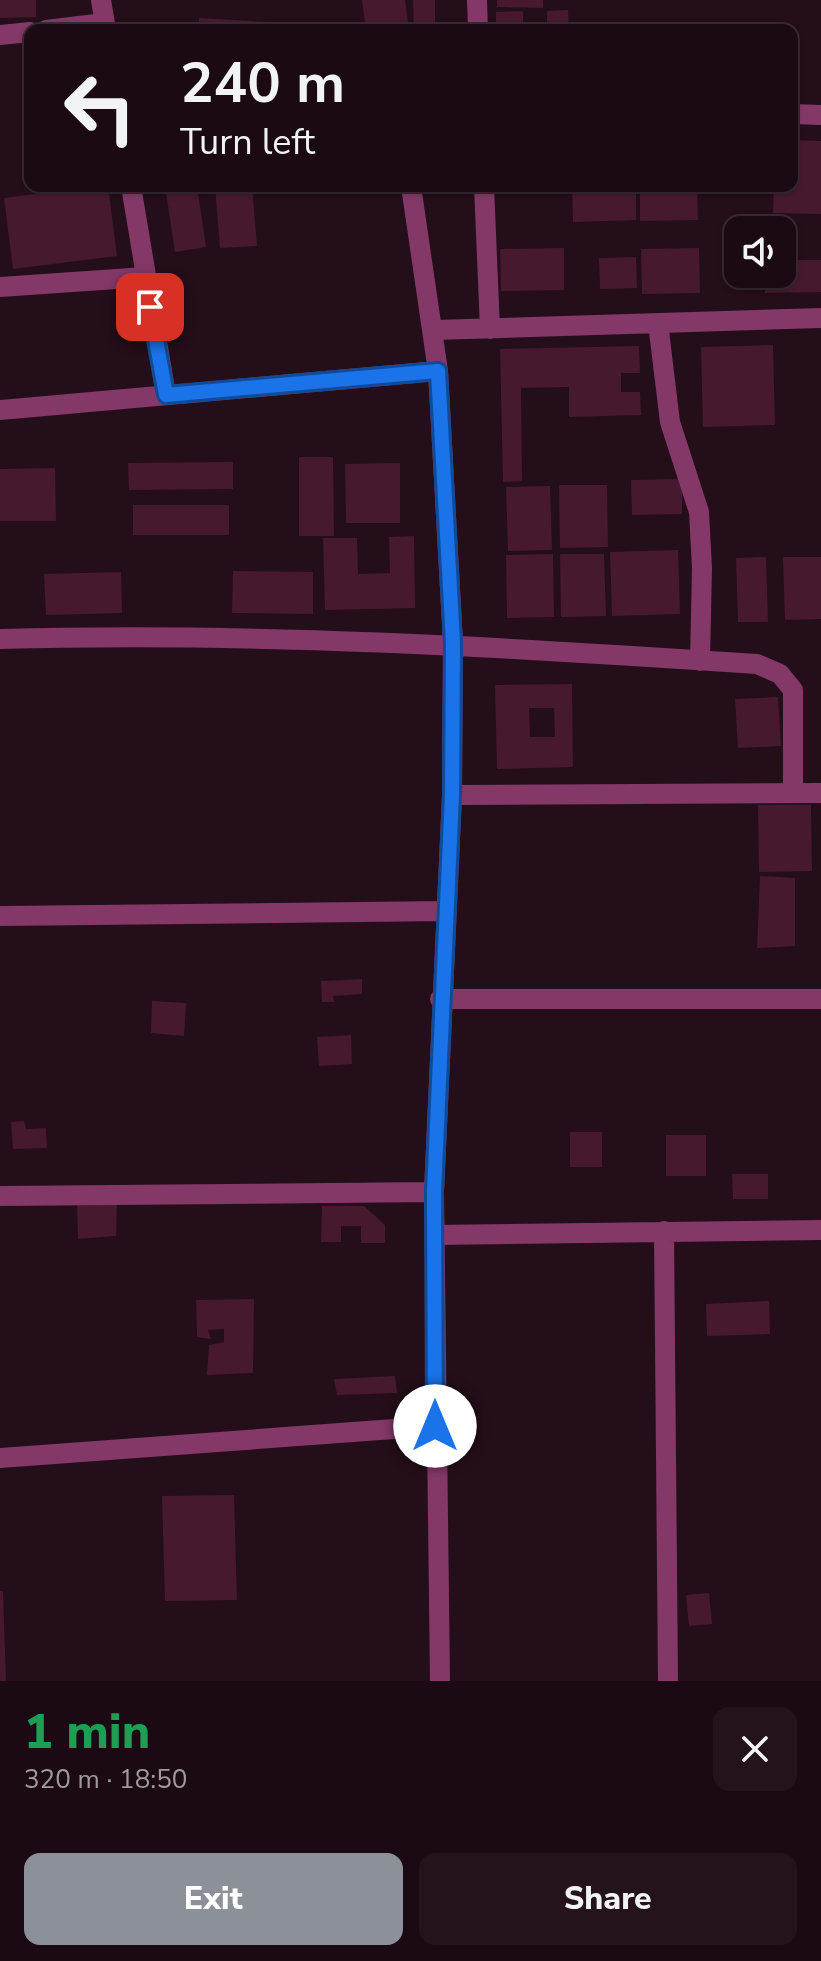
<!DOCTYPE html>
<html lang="en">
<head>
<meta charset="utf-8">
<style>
  body { margin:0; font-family:"Nunito Sans",sans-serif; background:#24131c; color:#f1f3f6; height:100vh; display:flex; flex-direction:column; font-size:30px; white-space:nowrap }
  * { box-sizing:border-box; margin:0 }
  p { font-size:26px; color:#a09aa0 }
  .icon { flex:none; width:44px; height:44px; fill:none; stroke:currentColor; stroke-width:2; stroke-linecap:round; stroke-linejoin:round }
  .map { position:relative; height:1681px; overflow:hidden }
  .side { display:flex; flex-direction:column; background:#1b0a13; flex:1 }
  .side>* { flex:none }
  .top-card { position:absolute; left:24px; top:24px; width:774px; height:168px; border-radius:16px; box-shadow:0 2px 6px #0004,0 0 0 2px #392b33; background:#1b0a13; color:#f1f3f6; overflow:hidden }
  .fabs { position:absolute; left:724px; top:216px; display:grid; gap:16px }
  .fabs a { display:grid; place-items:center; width:72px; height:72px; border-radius:16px; background:#1b0a13; box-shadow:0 2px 6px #0004,0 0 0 2px #392b33; font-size:40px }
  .pin { position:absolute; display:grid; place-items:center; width:68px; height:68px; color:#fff; margin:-34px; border-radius:16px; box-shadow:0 4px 12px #0006 }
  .me { position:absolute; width:88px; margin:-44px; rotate:0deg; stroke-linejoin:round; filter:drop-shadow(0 0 6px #0008) }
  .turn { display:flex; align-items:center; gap:28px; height:168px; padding:0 24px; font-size:36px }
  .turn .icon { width:104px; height:104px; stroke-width:2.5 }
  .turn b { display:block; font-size:56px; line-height:68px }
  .round { display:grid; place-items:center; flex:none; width:84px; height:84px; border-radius:16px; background:#24131c }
  .overview { display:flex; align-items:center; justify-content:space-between; height:136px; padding:0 24px }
  h1 { font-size:48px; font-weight:800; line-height:60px; color:#1e9e55 }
  .action { display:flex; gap:16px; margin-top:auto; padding:16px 24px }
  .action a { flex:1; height:92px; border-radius:16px; background:#8c9099; color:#fff; font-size:32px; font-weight:800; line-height:92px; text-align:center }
  .action a+a { background:#24131c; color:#f1f3f6 }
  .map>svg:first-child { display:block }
  .building { fill:#46192e; fill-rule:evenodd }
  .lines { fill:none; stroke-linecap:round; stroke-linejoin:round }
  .minor { stroke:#843868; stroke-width:20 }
  .route-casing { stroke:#114b97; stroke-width:20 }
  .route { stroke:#1a73e8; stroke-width:14 }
</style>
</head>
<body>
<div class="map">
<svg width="821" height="1681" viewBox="0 0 821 1681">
  <rect width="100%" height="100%" fill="#240e19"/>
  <path class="building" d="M 0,0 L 36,0 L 36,17 L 0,18 Z
    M 362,0 L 405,0 L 409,30 L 366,30 Z
    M 413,0 L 435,0 L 435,30 L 414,30 Z
    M 497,0 L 543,0 L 543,8 L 497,7 Z
    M 568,10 L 569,30 L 547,30 L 547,11 Z
    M 523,11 L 523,30 L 496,30 L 496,12 Z
    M 199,18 L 269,22 L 268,30 L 198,30 Z
    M 792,140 L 821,141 L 821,214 L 773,213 L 774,186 L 792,186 Z
    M 96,186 L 108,186 L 117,256 L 13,269 L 4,198 Z
    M 165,186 L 197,186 L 206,247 L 175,252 Z
    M 215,186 L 252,186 L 257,246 L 220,248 Z
    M 497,186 L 563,186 L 564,190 L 497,191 Z
    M 572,186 L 636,186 L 636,220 L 573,222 Z
    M 640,186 L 697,186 L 698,220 L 640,221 Z
    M 564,248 L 564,290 L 501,291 L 500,249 Z
    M 699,248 L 700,293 L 642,294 L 641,249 Z
    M 636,257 L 637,288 L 600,289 L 599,258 Z
    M 782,260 L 821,260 L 821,292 L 765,293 L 765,274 L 782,274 Z
    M 773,345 L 775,425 L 703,427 L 701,347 Z
    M 639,346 L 640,373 L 621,373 L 621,392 L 640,392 L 641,415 L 569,417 L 569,387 L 521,388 L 522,481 L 503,482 L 500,349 Z
    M 299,457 L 333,457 L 334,536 L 299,536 Z
    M 233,462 L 233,489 L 129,490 L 128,463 Z
    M 400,463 L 400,523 L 346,523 L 345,464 Z
    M 55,468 L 56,521 L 0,521 L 0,469 Z
    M 682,479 L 682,514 L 632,515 L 631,480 Z
    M 559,485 L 607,485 L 608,547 L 560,548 Z
    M 550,486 L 552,550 L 508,551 L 506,487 Z
    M 133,505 L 229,505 L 229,535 L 133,535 Z
    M 414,536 L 415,608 L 325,610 L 323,538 L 357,538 L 358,574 L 390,573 L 389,537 Z
    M 678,550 L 680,614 L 612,616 L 610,552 Z
    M 553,554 L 554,617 L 507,618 L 506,555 Z
    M 560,554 L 604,554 L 606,616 L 561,617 Z
    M 766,557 L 768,622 L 738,622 L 736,558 Z
    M 783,557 L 821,557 L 821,619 L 785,620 Z
    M 233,571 L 313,572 L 313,614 L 232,613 Z
    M 121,572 L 122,613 L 46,615 L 44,574 Z
    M 572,684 L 573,767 L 497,769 L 495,685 ZM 529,708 L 554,708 L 555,737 L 530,737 Z
    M 778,697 L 781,746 L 738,748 L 735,699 Z
    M 758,805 L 811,805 L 812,871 L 759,872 Z
    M 760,876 L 795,878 L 795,946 L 757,948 Z
    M 362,979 L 362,994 L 333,996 L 334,1002 L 322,1002 L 321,981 Z
    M 152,1001 L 186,1003 L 184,1036 L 151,1033 Z
    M 351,1035 L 352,1064 L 319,1066 L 317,1037 Z
    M 24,1121 L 26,1129 L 46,1128 L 47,1148 L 13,1149 L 11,1122 Z
    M 570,1132 L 602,1132 L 602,1167 L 570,1167 Z
    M 666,1135 L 706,1135 L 706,1176 L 666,1176 Z
    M 732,1174 L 768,1174 L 768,1199 L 733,1199 Z
    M 117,1203 L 116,1236 L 78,1239 L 77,1204 Z
    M 322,1206 L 364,1206 L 385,1225 L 385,1243 L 361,1243 L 361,1226 L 341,1226 L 341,1242 L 321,1242 Z
    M 254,1299 L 253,1373 L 207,1375 L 209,1345 L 224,1342 L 224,1329 L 208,1330 L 211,1339 L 197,1337 L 196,1300 Z
    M 769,1301 L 770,1334 L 707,1336 L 706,1304 Z
    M 395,1376 L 397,1393 L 337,1395 L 334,1379 Z
    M 234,1495 L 237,1600 L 165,1601 L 162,1496 Z
    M 0,1591 L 3,1591 L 6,1681 L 0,1681 Z
    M 709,1593 L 712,1624 L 689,1626 L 686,1595 Z"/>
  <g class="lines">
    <path class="minor" d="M 101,0 L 106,30
      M 477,0 L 478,30
      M 46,30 L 104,23
      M 0,35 L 30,32
      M 792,114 L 821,115
      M 131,186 L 166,395
      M 411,186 L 438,371 L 453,643 L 452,795 L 434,1192 L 440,1681
      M 484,186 L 490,329
      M 0,287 L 145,277
      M 658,323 L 670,422 L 699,512 L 702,568 L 700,661
      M 434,330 L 821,318
      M 0,410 L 438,371
      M 0,639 C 253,632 505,647 757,664 L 780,674 L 793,690 L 793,793
      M 452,795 L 821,793
      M 0,916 L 446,911
      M 440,999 L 821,999
      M 0,1196 L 434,1192
      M 664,1231 L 668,1681
      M 435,1235 L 821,1230
      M 0,1458 L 435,1426"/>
  </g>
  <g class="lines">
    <g class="route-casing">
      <path id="route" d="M 150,307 L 166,395 L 438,371 L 453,643 L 452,795 L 434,1192 L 435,1426"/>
    </g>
    <use href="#route" class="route"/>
  </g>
</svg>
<div class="fabs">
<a><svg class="icon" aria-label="sound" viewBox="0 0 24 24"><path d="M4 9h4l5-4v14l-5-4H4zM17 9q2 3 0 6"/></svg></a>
</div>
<div class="pin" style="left:150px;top:307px;background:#d93025"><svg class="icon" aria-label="arrive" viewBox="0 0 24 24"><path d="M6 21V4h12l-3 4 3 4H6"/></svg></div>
<svg class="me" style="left:435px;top:1426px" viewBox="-20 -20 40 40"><circle r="19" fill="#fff"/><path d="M0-13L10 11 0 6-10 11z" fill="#1a73e8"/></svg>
<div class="top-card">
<div class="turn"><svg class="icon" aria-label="left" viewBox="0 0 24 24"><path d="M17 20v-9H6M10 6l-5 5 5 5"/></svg><div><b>240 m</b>Turn left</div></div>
</div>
</div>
<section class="side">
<div class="overview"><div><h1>1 min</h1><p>320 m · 18:50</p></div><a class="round"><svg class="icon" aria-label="close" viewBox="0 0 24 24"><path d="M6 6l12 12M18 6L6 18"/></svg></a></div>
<div class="action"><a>Exit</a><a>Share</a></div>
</section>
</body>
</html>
